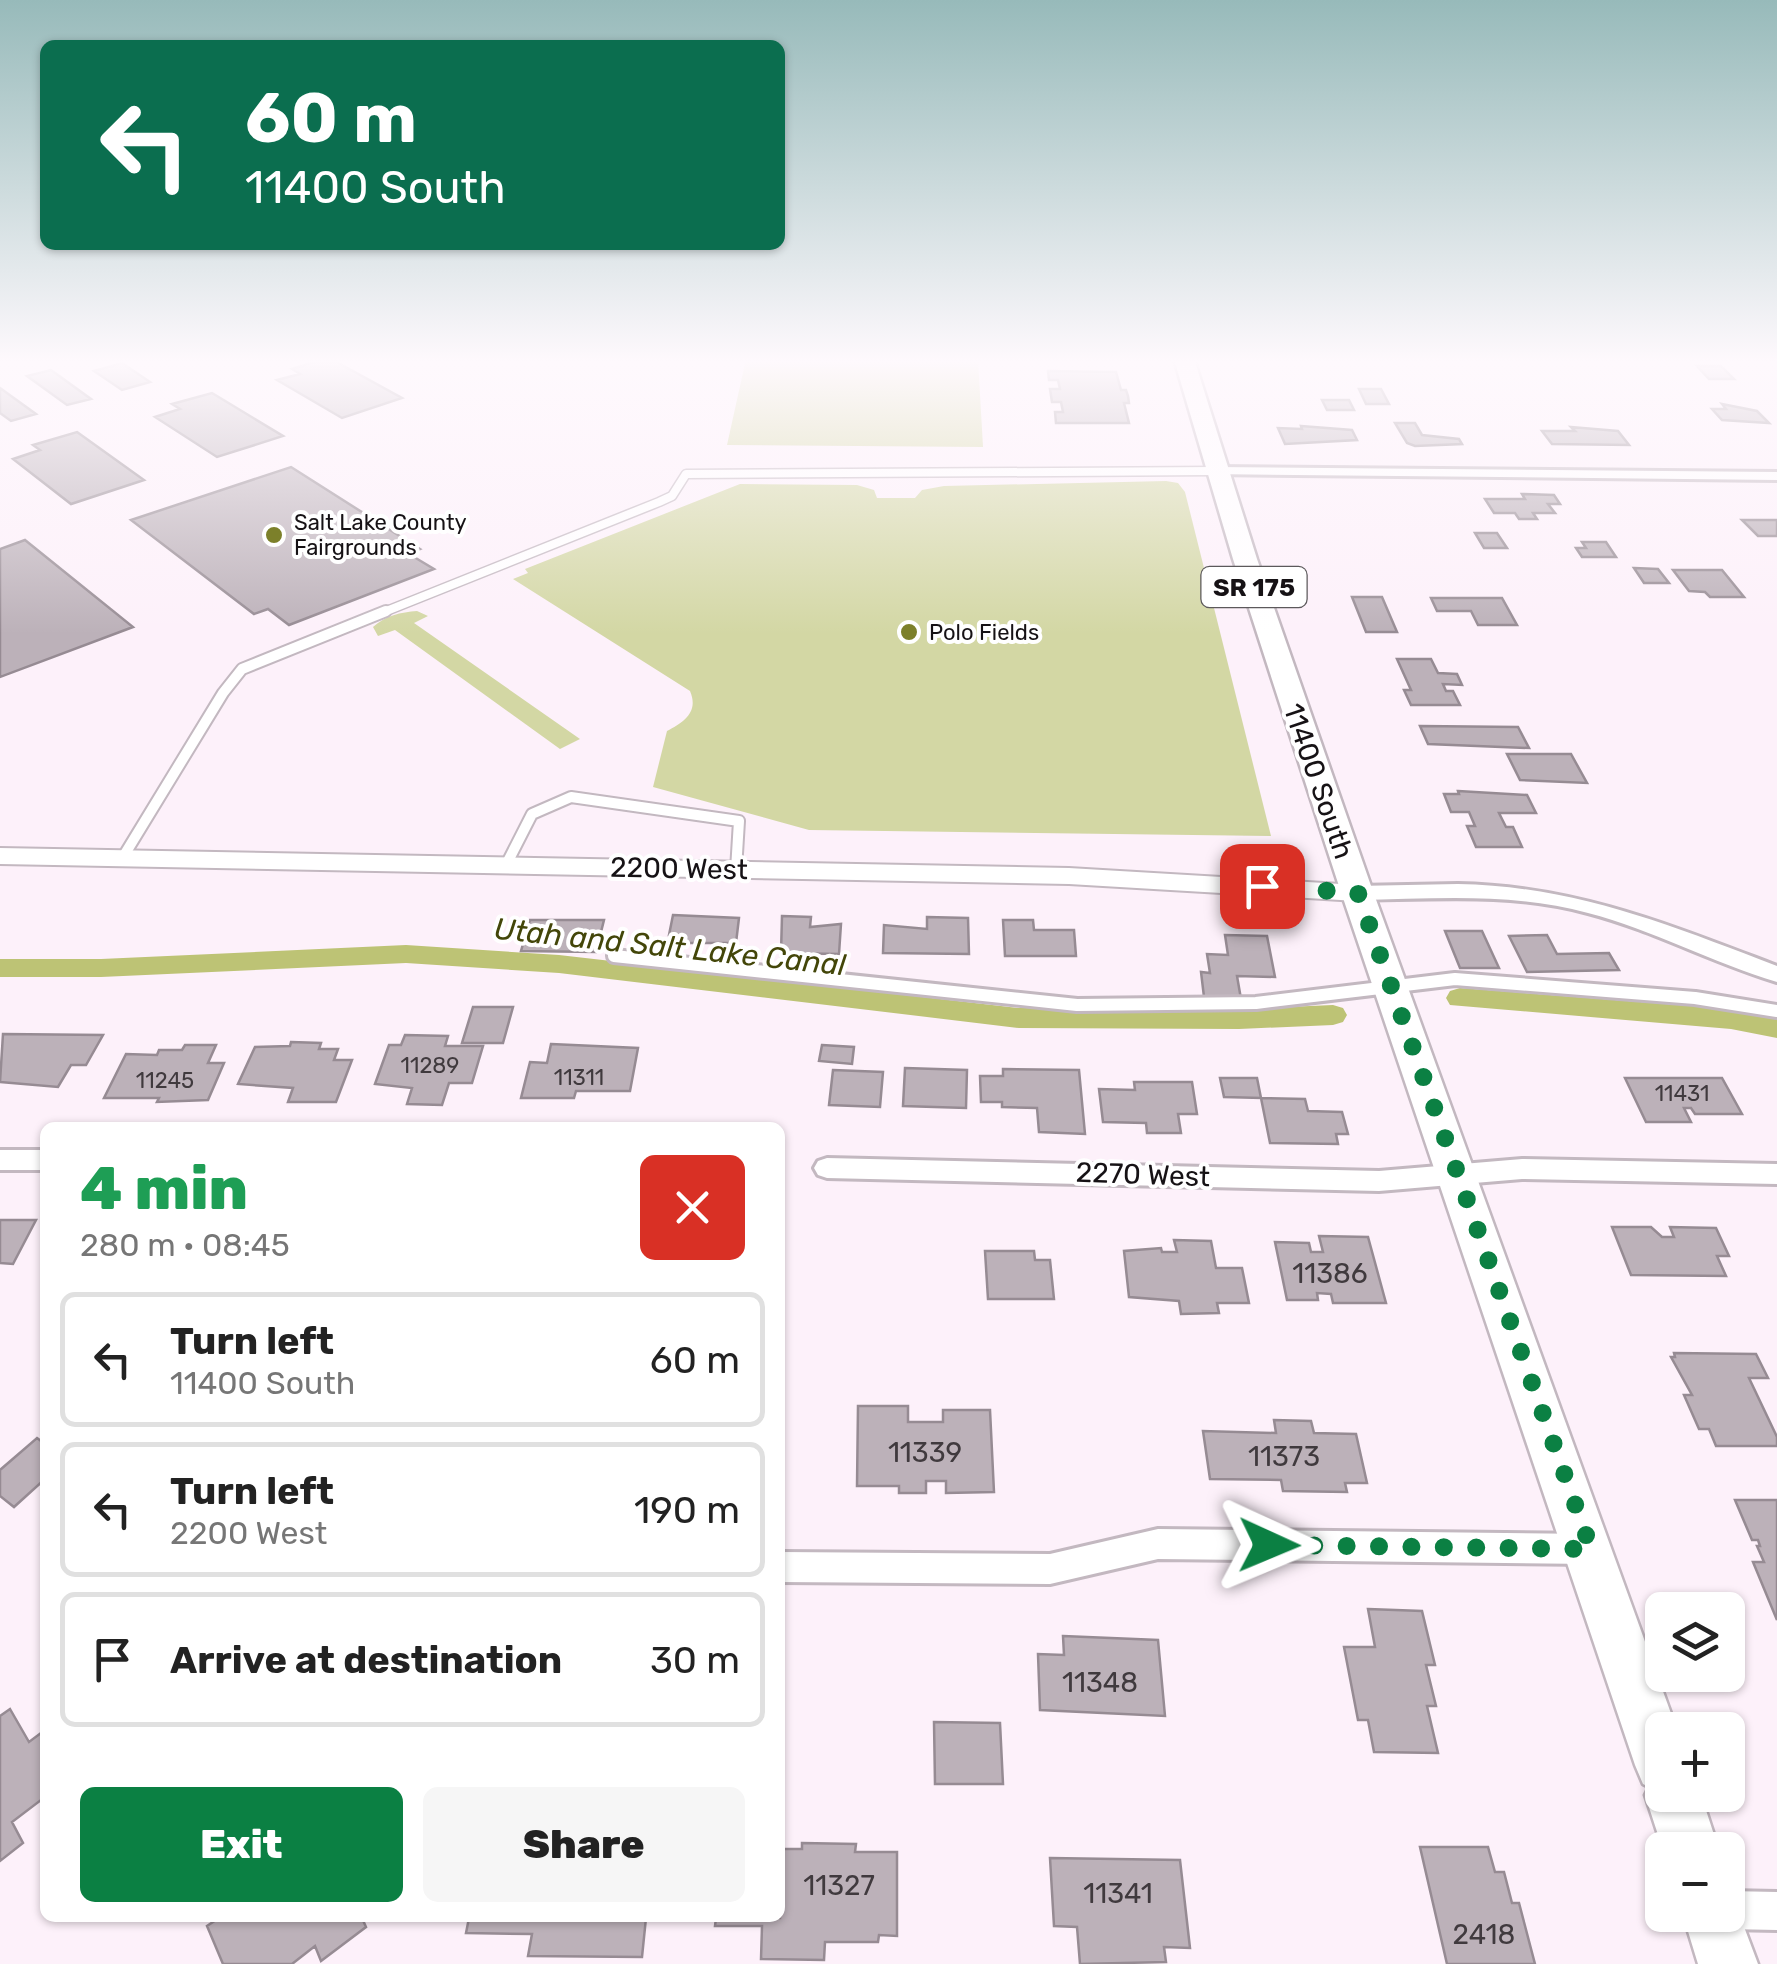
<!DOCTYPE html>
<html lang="en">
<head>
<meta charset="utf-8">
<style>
  body { margin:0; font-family:Rubik,sans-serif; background:#f6f6f6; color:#222; height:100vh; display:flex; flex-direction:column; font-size:38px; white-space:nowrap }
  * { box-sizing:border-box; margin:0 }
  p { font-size:32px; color:#767676 }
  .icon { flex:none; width:55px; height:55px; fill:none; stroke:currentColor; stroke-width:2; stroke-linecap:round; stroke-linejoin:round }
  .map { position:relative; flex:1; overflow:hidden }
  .side { position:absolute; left:40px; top:1122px; width:745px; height:800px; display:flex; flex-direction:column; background:#fff; border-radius:15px; box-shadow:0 2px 8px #0004 }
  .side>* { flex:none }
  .top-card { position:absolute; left:40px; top:40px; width:745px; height:210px; border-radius:15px; box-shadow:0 2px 8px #0004; background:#0b6e4f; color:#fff; overflow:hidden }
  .controls { position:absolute; left:1645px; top:1592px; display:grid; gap:20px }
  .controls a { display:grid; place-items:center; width:100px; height:100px; border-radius:15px; background:#fff; box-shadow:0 2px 8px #0004; font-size:50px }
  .pin { position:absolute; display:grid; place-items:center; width:85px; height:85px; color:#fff; margin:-42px; border-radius:20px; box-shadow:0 5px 15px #0006 }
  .me { position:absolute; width:110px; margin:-55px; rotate:91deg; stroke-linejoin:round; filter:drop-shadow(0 0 8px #0008) }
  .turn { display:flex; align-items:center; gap:35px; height:210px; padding:0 40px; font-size:45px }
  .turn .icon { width:130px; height:130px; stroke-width:2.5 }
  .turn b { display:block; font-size:70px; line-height:85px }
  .round { display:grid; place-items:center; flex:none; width:105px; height:105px; border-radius:15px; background:#f6f6f6 }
  .summary { display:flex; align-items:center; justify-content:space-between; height:170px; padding:0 40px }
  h1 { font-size:60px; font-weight:800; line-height:75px; color:#1e9e55 }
  .button { display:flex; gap:20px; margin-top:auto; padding:20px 40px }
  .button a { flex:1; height:115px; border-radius:15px; background:#0b8043; color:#fff; font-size:40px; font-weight:800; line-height:115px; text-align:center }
  .button a+a { background:#f6f6f6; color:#222 }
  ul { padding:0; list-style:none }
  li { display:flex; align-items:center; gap:30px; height:135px; margin:0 20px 15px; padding:0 20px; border:5px solid #e0e0e0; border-radius:15px }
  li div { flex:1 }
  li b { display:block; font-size:38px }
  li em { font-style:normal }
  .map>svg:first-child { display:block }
  .green { fill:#d3d7a4 }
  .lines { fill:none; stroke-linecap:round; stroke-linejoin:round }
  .canal { fill:#bdc375; fill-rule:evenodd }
  .building { fill:#bcb1b9; stroke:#968b93; stroke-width:2.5 }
  .service-far2-casing { stroke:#c3b8c0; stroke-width:11 }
  .service-far1-casing { stroke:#c3b8c0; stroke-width:14 }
  .service-casing { stroke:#c3b8c0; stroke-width:18 }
  .minor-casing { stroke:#c3b8c0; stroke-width:6 }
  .tertiary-casing { stroke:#c3b8c0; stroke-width:4 }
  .primary-casing { stroke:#c3b8c0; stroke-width:5 }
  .service-far2 { stroke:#fff; stroke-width:8 }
  .service-far1 { stroke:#fff; stroke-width:10 }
  .service { stroke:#fff; stroke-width:12 }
  .minor { fill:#fff; fill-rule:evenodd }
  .tertiary { fill:#fff; fill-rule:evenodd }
  .primary { fill:#fff; fill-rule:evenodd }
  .route { stroke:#0b8043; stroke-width:18; stroke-dasharray:0 32.4 }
  .poi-dot { fill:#7c802a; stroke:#fff; stroke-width:4 }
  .labels { text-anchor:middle; stroke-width:8; stroke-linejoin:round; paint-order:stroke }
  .far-poi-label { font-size:22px; fill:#161215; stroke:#fff; text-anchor:start }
  .number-label { font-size:22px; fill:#403a3e }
  .shield { fill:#fff; stroke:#5c595b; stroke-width:2.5 }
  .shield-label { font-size:25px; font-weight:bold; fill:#161215 }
  .street-label { font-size:28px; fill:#161215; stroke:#fff }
  .near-number-label { font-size:28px; fill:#403a3e }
  .water-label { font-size:30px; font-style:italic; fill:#434609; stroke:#fff }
</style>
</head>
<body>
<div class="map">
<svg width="1777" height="1964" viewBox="0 0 1777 1964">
  <rect width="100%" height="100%" fill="#fdf1fa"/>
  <path class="green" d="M 746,359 L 978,359 L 983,447 L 727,445 Z
    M 1166,481 L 1178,483 L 1185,492 L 1271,836 L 809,830 L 653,787 L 667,731 C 684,722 699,712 690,691 L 513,579 L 528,573 L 525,569 L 740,484 L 857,485 L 874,490 L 877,498 L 915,498 L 922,490 L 944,486 Z
    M 417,611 L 428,616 L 414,623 L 580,739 L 560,749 L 395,630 L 378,636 L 373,627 C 385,616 401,612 417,611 Z"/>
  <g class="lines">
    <path class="canal" d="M 406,945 L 559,955 L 1019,1008 L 1239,1009 L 1333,1005 L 1343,1008 L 1347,1015 L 1343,1022 L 1333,1025 L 1239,1029 L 1019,1028 L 559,973 L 406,963 L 101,977 L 0,977 L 0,959 L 101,959 Z
      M 1460,988 L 1731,1009 L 1777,1018 L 1777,1038 L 1731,1029 L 1450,1005 L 1446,998 L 1450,991 Z"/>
  </g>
  <path class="building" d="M 324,359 L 331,359 L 402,398 L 342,418 L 277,380 L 300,374 L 292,369 Z
    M 122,363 L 150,382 L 122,390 L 94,371 Z
    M 1697,366 L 1721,366 L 1734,379 L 1709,379 Z
    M 51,370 L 91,399 L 67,405 L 27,376 Z
    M 1048,371 L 1116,372 L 1121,390 L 1126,390 L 1128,396 L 1129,403 L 1124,403 L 1129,423 L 1056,423 L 1055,412 L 1063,412 L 1061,402 L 1052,402 L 1050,389 L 1060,389 L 1058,380 L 1049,380 Z
    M 0,388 L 36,414 L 11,421 L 0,413 Z
    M 1359,389 L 1381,389 L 1389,404 L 1366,404 Z
    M 212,393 L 283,436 L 217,457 L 155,417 L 180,409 L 172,404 Z
    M 1322,400 L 1349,400 L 1354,410 L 1327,410 Z
    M 1722,404 L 1757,411 L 1769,423 L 1722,420 L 1712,409 L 1726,409 Z
    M 1395,423 L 1415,423 L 1422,435 L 1459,439 L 1462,444 L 1415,446 L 1407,443 Z
    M 1301,426 L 1352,430 L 1357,440 L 1285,444 L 1278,428 L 1302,429 Z
    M 1571,427 L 1618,431 L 1629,445 L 1552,444 L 1542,431 L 1575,431 Z
    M 77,432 L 144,480 L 71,504 L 13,459 L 40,450 L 33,445 Z
    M 291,467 L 420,549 L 409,554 L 434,569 L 289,625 L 268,609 L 254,614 L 131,520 Z
    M 1522,494 L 1554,495 L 1560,504 L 1548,504 L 1555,513 L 1533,513 L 1537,519 L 1519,519 L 1515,513 L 1494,513 L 1485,499 L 1525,499 Z
    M 1742,520 L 1777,520 L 1777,536 L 1758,536 Z
    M 1475,533 L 1497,533 L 1507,548 L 1484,548 Z
    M 25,540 L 133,627 L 0,677 L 0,549 Z
    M 1582,542 L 1606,542 L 1616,557 L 1582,557 L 1576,548 L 1586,548 Z
    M 1634,568 L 1658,569 L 1669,583 L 1644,583 Z
    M 1673,570 L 1722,570 L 1744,597 L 1710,597 L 1705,592 L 1689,591 Z
    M 1352,597 L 1382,597 L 1397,632 L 1366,632 Z
    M 1431,598 L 1502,598 L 1517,625 L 1478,625 L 1471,611 L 1437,611 Z
    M 1397,659 L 1431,659 L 1438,673 L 1457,674 L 1462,685 L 1443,684 L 1446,691 L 1453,691 L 1460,705 L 1411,705 L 1404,690 L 1411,690 Z
    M 1420,726 L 1518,727 L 1529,748 L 1428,744 Z
    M 1507,754 L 1571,754 L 1587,783 L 1520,780 Z
    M 1458,791 L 1527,795 L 1536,813 L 1499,813 L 1506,827 L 1513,827 L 1522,847 L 1476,847 L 1467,826 L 1475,826 L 1469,812 L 1451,812 L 1444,794 L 1459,794 Z
    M 673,915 L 739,918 L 736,943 L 684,943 L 685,935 L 669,935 Z
    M 782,916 L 811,917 L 810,927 L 841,924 L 839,954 L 781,953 Z
    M 927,917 L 968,918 L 969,954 L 883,953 L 884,925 L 927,929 Z
    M 530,920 L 604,920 L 596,952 L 521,951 Z
    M 1003,920 L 1033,920 L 1034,930 L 1074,930 L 1076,956 L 1005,956 Z
    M 1445,931 L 1482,931 L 1499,968 L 1460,968 Z
    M 1225,935 L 1267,936 L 1275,977 L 1237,976 L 1241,999 L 1204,997 L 1201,972 L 1210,973 L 1207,954 L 1228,955 Z
    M 1547,935 L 1557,954 L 1609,953 L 1619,970 L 1527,972 L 1509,936 Z
    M 473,1007 L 513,1007 L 503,1043 L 462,1043 Z
    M 3,1034 L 103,1035 L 86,1065 L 71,1065 L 58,1087 L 0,1082 Z
    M 405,1035 L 448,1036 L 445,1046 L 483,1046 L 472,1083 L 449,1083 L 442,1105 L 407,1104 L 412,1088 L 375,1084 L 389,1045 L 401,1045 Z
    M 291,1042 L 321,1043 L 319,1049 L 338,1049 L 334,1060 L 352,1060 L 336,1102 L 288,1102 L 293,1088 L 238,1084 L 255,1047 L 290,1046 Z
    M 551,1044 L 638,1048 L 630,1091 L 576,1091 L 574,1098 L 521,1098 L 530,1062 L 547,1063 Z
    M 185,1045 L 216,1045 L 208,1063 L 224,1063 L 208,1100 L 157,1102 L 159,1098 L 104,1098 L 126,1054 L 157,1055 L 159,1050 L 182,1050 Z
    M 822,1045 L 854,1047 L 852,1064 L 819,1061 Z
    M 905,1068 L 967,1070 L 966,1108 L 903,1106 Z
    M 1003,1069 L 1079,1070 L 1085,1134 L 1039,1132 L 1037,1108 L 1002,1107 L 1002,1102 L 981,1102 L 980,1076 L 1003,1076 Z
    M 833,1070 L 883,1072 L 880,1107 L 829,1105 Z
    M 1220,1078 L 1257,1078 L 1261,1098 L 1224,1097 Z
    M 1625,1078 L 1722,1078 L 1742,1114 L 1695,1114 L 1691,1108 L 1684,1108 L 1691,1122 L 1646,1122 Z
    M 1134,1082 L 1192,1082 L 1197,1114 L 1178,1114 L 1181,1133 L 1147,1133 L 1146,1123 L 1103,1122 L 1099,1089 L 1135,1090 Z
    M 1261,1098 L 1305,1099 L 1308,1111 L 1342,1112 L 1348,1134 L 1336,1134 L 1338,1144 L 1270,1143 Z
    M 0,1220 L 36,1220 L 13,1264 L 0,1263 Z
    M 1612,1227 L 1651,1227 L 1662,1237 L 1674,1237 L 1670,1227 L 1716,1228 L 1729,1256 L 1717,1256 L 1726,1276 L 1631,1275 Z
    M 1319,1236 L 1368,1237 L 1386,1303 L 1333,1303 L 1331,1294 L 1317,1293 L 1318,1300 L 1287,1300 L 1275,1242 L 1309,1243 L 1311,1252 L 1323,1252 Z
    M 1174,1240 L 1211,1241 L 1216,1268 L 1242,1268 L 1249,1303 L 1217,1303 L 1219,1313 L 1181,1314 L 1179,1301 L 1129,1297 L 1124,1251 L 1161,1248 L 1162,1252 L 1177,1252 Z
    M 985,1251 L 1034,1251 L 1035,1260 L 1050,1260 L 1054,1299 L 988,1299 Z
    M 1674,1353 L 1756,1354 L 1768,1378 L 1749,1378 L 1777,1437 L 1777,1446 L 1716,1446 L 1709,1429 L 1699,1429 L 1684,1395 L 1692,1395 L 1671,1357 L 1675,1357 Z
    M 858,1406 L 908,1406 L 908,1422 L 943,1422 L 943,1410 L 990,1410 L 994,1492 L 946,1493 L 946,1481 L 926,1481 L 926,1493 L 899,1493 L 899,1486 L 857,1486 Z
    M 1274,1420 L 1311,1421 L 1314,1433 L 1356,1434 L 1367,1483 L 1345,1483 L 1347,1492 L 1283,1491 L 1281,1480 L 1210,1479 L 1203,1431 L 1276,1433 Z
    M 37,1438 L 45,1444 L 45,1479 L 14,1507 L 0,1496 L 0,1470 Z
    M 1735,1500 L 1777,1500 L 1777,1620 L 1753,1562 L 1764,1562 L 1757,1546 L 1760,1546 L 1758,1540 L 1752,1540 Z
    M 1368,1609 L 1422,1611 L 1435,1665 L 1426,1665 L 1436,1706 L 1427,1706 L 1438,1753 L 1374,1752 L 1368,1720 L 1358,1720 L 1344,1647 L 1375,1647 Z
    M 1063,1636 L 1158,1640 L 1165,1716 L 1040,1710 L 1038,1654 L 1064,1655 Z
    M 10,1709 L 29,1742 L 45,1730 L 45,1797 L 12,1822 L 23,1843 L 0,1861 L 0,1716 Z
    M 934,1722 L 1000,1723 L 1003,1784 L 935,1784 Z
    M 802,1843 L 856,1844 L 855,1852 L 897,1852 L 897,1936 L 879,1935 L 878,1942 L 825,1942 L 824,1960 L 761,1959 L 762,1926 L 715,1926 L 716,1918 L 780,1918 L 780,1849 L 802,1849 Z
    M 1420,1847 L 1488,1847 L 1495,1872 L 1504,1872 L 1512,1903 L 1519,1903 L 1535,1964 L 1447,1964 Z
    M 1050,1858 L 1180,1860 L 1190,1948 L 1164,1947 L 1166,1962 L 1080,1964 L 1077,1927 L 1054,1926 Z
    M 219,1918 L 362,1918 L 366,1927 L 321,1961 L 315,1946 L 292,1964 L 223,1964 L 207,1926 Z
    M 469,1918 L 646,1918 L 642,1957 L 528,1956 L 532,1934 L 466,1933 Z"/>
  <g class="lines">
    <g class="service-far2-casing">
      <path id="service-far2" d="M 379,614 L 659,502 L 672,496 L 686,474 L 1215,471"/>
    </g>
    <g class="service-far1-casing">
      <path id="service-far1" d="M 123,857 L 223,693 L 242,669 L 386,611
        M 506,865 L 532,814 L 571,797 L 739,821 L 736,870"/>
    </g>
    <g class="service-casing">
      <path id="service" d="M 614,956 L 1077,1005 L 1256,1003 L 1455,979 L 1695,998 L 1777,1011"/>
    </g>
    <g class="minor-casing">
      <path id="minor" d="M 1215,467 L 1777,472 L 1777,480 L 1210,474 L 1210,468 Z
        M 1458,884 C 1575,886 1669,925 1777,966 L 1777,982 C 1713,963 1653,930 1588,913 C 1512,892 1434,899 1357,900 L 1346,893 L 1357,886 Z
        M 0,1150 L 45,1150 L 45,1170 L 0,1170 Z
        M 827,1158 L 1379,1171 L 1522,1159 L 1777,1164 L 1777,1184 L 1522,1179 L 1379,1191 L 827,1178 L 818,1175 L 814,1168 L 818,1161 Z
        M 1158,1529 L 1591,1534 L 1602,1538 L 1607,1549 L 1602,1560 L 1591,1564 L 1158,1559 L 1050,1584 L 780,1582 L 780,1552 L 1050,1554 Z
        M 1728,1891 L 1777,1892 L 1777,1930 L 1728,1929 L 1715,1923 L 1711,1915 L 1728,1915 Z"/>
    </g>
    <g class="tertiary-casing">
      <path id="tertiary" d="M 0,848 L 1069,868 L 1357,885 L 1370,893 L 1357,901 L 1069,884 L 0,864 Z"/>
    </g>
    <g class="primary-casing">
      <path id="primary" d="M 1174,359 L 1194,359 L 1257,559 L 1370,883 L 1677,1730 L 1662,1730 L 1662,1795 L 1701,1795 L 1719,1850 L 1663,1850 L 1645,1795 L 1649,1787 L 1643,1784 L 1635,1765 L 1338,883 L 1233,559 Z
        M 1728,1892 L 1732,1895 L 1758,1964 L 1698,1964 L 1683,1915 L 1728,1915 Z"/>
    </g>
    <use href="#service-far2" class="service-far2"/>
    <use href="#service-far1" class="service-far1"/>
    <use href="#service" class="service"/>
    <use href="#minor" class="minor"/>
    <use href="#tertiary" class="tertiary"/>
    <use href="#primary" class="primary"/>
  </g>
  <linearGradient id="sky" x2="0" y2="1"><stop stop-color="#97baba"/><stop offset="0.57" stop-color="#fef9fd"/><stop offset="1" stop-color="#fef9fd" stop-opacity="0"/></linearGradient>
  <rect width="1777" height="634" fill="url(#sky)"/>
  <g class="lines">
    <path class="route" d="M 1262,886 L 1358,893 L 1591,1549 L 1269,1545"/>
  </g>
  <g class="poi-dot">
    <circle cx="274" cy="535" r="10"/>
    <circle cx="909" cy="632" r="10"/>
  </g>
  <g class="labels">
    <g class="far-poi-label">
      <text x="294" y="530">Salt Lake County<tspan x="294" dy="25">Fairgrounds</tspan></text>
      <text x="929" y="640">Polo Fields</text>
    </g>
    <g class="number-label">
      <text x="430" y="1073">11289</text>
      <text x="579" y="1085">11311</text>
      <text x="165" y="1088">11245</text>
      <text x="1682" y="1101">11431</text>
    </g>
    <rect class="shield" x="1201.5" y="567" width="105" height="40" rx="8"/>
    <g class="shield-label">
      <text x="1254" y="596">SR 175</text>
    </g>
    <g class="street-label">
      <text transform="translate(1319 781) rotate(71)" y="10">11400 South</text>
      <text transform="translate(679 868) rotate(1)" y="10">2200 West</text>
      <text transform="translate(1143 1174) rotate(2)" y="10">2270 West</text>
    </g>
    <g class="near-number-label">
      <text x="1330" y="1283">11386</text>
      <text x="925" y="1462">11339</text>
      <text x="1284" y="1466">11373</text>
      <text x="1100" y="1692">11348</text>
      <text x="839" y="1895">11327</text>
      <text x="1118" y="1903">11341</text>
      <text x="1484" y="1944">2418</text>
    </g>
    <g class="water-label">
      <text transform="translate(670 947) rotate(6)" y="10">Utah and Salt Lake Canal</text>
    </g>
  </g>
</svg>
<div class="controls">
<a><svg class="icon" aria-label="layers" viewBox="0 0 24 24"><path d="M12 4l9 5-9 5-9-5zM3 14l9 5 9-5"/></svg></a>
<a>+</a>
<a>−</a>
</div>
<div class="pin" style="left:1262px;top:886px;background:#d93025"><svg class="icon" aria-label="arrive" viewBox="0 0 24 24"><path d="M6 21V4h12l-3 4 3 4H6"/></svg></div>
<svg class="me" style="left:1269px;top:1545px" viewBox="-20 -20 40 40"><path d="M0-17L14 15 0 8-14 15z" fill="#0b8043" stroke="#fff" stroke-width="4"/></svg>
<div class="top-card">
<div class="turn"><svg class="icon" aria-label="left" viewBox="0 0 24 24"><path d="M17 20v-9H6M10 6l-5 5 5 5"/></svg><div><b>60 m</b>11400 South</div></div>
</div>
<section class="side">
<div class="summary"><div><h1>4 min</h1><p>280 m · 08:45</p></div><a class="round" style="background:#d93025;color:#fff"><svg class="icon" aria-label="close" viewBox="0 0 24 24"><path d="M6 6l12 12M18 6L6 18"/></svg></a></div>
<ul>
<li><svg class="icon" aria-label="left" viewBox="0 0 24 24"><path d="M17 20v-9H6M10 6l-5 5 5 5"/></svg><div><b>Turn left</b><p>11400 South</p></div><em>60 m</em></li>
<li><svg class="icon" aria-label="left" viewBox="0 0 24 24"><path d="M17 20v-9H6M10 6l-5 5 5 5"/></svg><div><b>Turn left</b><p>2200 West</p></div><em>190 m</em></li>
<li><svg class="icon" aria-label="arrive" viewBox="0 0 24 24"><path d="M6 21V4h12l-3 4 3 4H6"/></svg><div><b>Arrive at destination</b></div><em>30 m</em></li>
</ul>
<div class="button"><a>Exit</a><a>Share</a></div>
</section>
</div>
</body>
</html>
